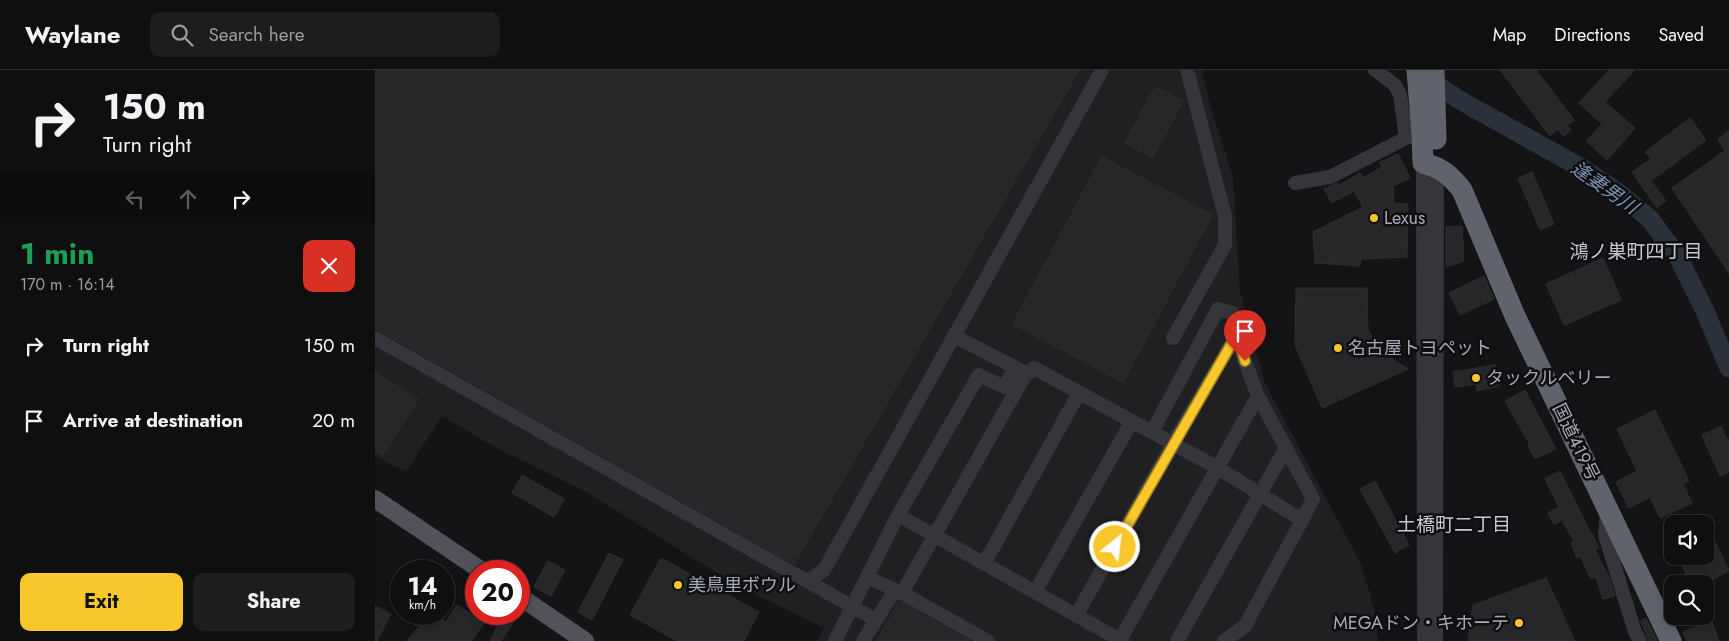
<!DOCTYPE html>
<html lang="en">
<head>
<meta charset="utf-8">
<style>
  body { margin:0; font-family:Jost,"Noto Sans JP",sans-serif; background:#1d1d1e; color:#f1f3f6; height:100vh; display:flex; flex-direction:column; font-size:19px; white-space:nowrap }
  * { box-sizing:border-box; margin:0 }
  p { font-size:16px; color:#9b9c9f }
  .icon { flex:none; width:28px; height:28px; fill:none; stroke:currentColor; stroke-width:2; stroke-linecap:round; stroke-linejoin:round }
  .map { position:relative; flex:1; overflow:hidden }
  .sheet { display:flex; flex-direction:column; background:#0f0f10; width:375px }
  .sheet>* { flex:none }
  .top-card { background:#0f0f10; color:#f1f3f6; overflow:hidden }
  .buttons { position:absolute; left:1289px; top:445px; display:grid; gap:10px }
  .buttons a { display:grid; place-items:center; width:50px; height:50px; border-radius:10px; background:#0f0f10; box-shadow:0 2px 12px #0003,0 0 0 1px #2f2f30; font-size:25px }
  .speed { position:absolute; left:15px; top:490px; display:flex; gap:10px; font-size:25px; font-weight:700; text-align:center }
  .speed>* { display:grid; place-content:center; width:65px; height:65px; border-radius:50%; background:#0f0f10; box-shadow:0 2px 12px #0003,0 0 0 1px #2f2f30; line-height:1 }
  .speed small { font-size:12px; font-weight:400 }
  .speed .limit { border:8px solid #d22; background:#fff; color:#111 }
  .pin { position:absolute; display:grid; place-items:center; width:42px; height:42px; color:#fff; margin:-51px -21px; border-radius:50% 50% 50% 0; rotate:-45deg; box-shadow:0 0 5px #0007 }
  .pin .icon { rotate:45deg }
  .me { position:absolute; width:55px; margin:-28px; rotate:29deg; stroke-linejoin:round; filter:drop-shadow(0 0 4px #0008) }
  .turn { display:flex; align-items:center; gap:18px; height:105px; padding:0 20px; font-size:22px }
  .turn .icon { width:65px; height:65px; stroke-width:2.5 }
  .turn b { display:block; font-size:35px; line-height:42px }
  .lanes { display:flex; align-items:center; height:48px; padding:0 20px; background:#0003; justify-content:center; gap:25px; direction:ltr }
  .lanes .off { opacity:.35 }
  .round { display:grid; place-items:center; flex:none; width:52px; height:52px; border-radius:10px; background:#1d1d1e }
  .summary { display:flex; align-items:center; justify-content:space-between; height:85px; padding:0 20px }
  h1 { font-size:30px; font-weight:700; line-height:38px; color:#1e9e55 }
  .cta { display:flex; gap:10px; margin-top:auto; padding:10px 20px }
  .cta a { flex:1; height:58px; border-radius:10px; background:#f7c72b; color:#111; font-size:20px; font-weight:700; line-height:58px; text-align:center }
  .cta a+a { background:#1d1d1e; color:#f1f3f6 }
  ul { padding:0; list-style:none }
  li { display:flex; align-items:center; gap:15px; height:75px; padding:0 20px }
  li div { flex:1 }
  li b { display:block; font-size:19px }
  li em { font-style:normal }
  header { display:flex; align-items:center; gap:30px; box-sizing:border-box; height:70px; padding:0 25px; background:#0f0f10; border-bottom:1px solid #2f2f30 }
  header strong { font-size:24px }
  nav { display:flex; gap:28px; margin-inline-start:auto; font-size:18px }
  .search { width:350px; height:45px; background:#1d1d1e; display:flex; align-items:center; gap:12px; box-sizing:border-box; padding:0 18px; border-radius:10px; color:#9b9c9f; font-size:19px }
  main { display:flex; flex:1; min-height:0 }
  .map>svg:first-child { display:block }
  .built { fill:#202023 }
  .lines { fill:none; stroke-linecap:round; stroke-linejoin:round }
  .river { stroke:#2a313a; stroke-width:19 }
  .building { fill:#27272a; stroke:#2e2e32 }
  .minor { stroke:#35353b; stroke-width:14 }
  .major { stroke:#51525a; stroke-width:18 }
  .highway { stroke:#61636c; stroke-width:21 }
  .route-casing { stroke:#a1811c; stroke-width:12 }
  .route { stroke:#f7c72b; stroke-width:9 }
  .poi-dot { fill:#f7c72b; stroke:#0f0f11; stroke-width:2 }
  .labels { text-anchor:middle; stroke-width:5; stroke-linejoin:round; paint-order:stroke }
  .poi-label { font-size:18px; fill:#a5a9b7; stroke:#0f0f11; text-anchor:start }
  .street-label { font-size:18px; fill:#a5a9b7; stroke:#0f0f11 }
  .water-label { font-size:19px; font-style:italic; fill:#7b93b3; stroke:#0f0f11 }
  .neighbourhood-label { font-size:19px; fill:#c6c9d3; stroke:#0f0f11 }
</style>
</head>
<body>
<header>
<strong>Waylane</strong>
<div class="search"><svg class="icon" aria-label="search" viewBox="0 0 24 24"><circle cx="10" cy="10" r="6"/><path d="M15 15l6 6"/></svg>Search here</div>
<nav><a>Map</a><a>Directions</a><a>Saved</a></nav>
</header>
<main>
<section class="sheet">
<div class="top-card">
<div class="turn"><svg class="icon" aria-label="right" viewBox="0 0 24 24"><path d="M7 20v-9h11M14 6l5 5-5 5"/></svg><div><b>150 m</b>Turn right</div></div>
<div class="lanes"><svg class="icon off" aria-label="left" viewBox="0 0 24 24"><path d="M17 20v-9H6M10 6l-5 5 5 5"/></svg><svg class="icon off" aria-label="ahead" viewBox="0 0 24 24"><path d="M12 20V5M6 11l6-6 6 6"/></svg><svg class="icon" aria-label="right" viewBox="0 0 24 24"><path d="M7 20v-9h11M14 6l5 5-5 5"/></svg></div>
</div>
<div class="summary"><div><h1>1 min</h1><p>170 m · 16:14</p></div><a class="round" style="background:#d93025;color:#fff"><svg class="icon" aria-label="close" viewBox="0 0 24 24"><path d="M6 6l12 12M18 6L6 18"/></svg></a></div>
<ul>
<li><svg class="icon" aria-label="right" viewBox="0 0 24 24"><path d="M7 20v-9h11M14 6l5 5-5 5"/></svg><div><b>Turn right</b></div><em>150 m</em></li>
<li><svg class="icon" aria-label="arrive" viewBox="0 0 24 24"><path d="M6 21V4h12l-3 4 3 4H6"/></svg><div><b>Arrive at destination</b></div><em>20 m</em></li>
</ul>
<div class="cta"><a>Exit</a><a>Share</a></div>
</section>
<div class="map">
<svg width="1354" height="571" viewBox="0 0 1354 571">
  <rect width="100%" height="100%" fill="#141416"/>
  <path class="built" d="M 0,0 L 827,0 L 835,34 L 858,108 L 865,222 L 890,313 L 986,494 L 999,539 L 1003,571 L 442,571 L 449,558 L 365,517 L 211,422 L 120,377 L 67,346 L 31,402 L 0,386 Z"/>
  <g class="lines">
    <path class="river" d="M 1048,6 L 1088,32 L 1210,100 L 1244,123 L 1275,149 L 1303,187 L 1330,241 L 1354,298"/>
  </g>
  <path class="building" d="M 0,0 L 704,0 L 419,494 L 0,258 Z
    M 1125,0 L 1161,0 L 1199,50 L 1192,55 L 1196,60 L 1188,66 L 1183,59 L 1175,66 Z
    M 1234,0 L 1260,0 L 1230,32 L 1260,58 L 1232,90 L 1211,71 L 1227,54 L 1204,33 Z
    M 780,17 L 808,31 L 777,88 L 750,73 Z
    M 1315,48 L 1331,70 L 1276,111 L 1291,131 L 1282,138 L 1257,102 L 1276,89 L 1270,82 Z
    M 1354,60 L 1354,203 L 1297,118 L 1350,81 L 1343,70 Z
    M 1023,84 L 1035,108 L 1018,116 L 1019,133 L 1033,134 L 1032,187 L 986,189 L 985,196 L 940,193 L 938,162 L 988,137 L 979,121 L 957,133 L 949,119 L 962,113 L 963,116 L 985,103 L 988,108 L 1007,97 L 1005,92 Z
    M 727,87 L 837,145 L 748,312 L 638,254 Z
    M 1157,102 L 1179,154 L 1165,160 L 1143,108 Z
    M 1087,156 L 1089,191 L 1071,197 L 1071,157 Z
    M 1228,188 L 1246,230 L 1189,255 L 1171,214 Z
    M 1109,206 L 1119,229 L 1085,245 L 1074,223 Z
    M 921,218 L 992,218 L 993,260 L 1006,282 L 1033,299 L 947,338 L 920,275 Z
    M 1121,295 L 1124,316 L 1102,321 L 1101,314 L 1080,317 L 1078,302 Z
    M 0,303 L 43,329 L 8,385 L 0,380 Z
    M 1150,320 L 1181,379 L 1160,389 L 1153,376 L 1155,375 L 1130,331 Z
    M 1280,340 L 1314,411 L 1308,414 L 1317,433 L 1285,448 L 1275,427 L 1254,438 L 1241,412 L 1262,401 L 1242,359 Z
    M 1346,356 L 1352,370 L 1354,369 L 1354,402 L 1345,406 L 1327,365 Z
    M 1185,401 L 1216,464 L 1217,463 L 1224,478 L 1220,480 L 1234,507 L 1240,526 L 1228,529 L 1221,507 L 1216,509 L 1205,486 L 1202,488 L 1196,473 L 1199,472 L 1187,450 L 1179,454 L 1173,443 L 1184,437 L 1170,409 Z
    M 147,405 L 189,429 L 179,447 L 137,423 Z
    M 1000,411 L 1034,475 L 1020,483 L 985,419 Z
    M 1340,472 L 1354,501 L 1334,511 L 1330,502 L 1314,510 L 1304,489 L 1310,486 L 1330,486 L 1330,477 Z
    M 234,483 L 248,490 L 217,550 L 203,542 Z
    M 286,488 L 384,542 L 369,571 L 302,571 L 255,545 Z
    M 173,491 L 190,500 L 176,526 L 159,517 Z
    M 1171,508 L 1200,571 L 1093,571 L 1098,535 Z
    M 69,509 L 79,514 L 69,536 Z
    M 524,531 L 595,571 L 502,571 Z
    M 82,535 L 110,552 L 96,571 L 32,571 L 45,555 L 31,544 L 61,544 L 71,552 Z
    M 0,536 L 16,544 L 2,571 L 0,571 Z
    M 128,544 L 133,544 L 141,549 L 126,571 L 115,571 Z
    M 1271,548 L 1282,571 L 1274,571 L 1266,551 Z
    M 1336,550 L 1344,571 L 1312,571 L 1308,562 Z"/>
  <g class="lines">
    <path class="minor" d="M 1000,0 L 1020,15 L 1025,24 L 1031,68 L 1038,66
      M 1048,93 L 1049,571
      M 920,113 L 955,107 L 1031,68
      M 579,266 L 647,301
      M 0,268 L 501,550
      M 798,268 L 850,175 L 850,146 L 812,0
      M 777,362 L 843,239 L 858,243 L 863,273 L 883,326 L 938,429 L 927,450
      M 1232,442 L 1230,465 L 1260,562 L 1265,571
      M 523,445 L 747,571
      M 609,494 L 704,323
      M 492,507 L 527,523
      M 432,511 L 449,500 L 727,0
      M 660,522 L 757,351
      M 701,546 L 798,373 L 862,264
      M 745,570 L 883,326
      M 460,571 L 522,447 L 604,305 L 629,317 L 640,297
      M 488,571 L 520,520
      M 613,571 L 527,523 L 649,307 L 659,298 L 843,398 L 927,450 L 870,556 L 849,571
      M 802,571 L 911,378
      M 1061,571 L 1062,97"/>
    <path class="major" d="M 0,429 L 107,501
      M 144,526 L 210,571"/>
    <path class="highway" d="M 1042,0 L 1047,64 L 1048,93 C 1067,98 1074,104 1087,120 L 1140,246 L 1296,571
      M 1059,0 L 1061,69"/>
  </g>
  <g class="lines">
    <g class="route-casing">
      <path id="route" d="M 740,477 L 862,264 L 870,291"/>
    </g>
    <use href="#route" class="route"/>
  </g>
  <g class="poi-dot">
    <circle cx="999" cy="148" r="5"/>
    <circle cx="963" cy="278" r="5"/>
    <circle cx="1101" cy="308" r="5"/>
    <circle cx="303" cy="515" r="5"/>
    <circle cx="1144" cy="553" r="5"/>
  </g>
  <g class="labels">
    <g class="poi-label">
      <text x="1009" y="154">Lexus</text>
      <text x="973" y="284">名古屋トヨペット</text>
      <text x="1111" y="314">タックルベリー</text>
      <text x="313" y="521">美鳥里ボウル</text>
      <text x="1134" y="559" text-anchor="end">MEGAドン・キホーテ</text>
    </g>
    <g class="street-label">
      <text transform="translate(1201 372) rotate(64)" y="6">国道419号</text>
    </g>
    <g class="water-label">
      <text transform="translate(1230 117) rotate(35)" y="7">逢妻男川</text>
    </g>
    <g class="neighbourhood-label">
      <text x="1261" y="188">鴻ノ巣町四丁目</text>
      <text x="1079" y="461">土橋町二丁目</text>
    </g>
  </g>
</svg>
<div class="buttons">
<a><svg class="icon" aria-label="sound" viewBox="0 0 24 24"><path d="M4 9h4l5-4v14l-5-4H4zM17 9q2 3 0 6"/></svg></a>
<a><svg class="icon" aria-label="search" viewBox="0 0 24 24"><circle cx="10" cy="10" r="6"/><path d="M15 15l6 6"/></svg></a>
</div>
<div class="speed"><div>14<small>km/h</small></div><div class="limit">20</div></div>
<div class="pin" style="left:870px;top:291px;background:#d93025"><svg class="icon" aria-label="arrive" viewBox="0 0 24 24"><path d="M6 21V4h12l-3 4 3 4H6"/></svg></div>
<svg class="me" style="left:740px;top:477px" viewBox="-20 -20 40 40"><circle r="17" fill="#f7c72b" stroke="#fff" stroke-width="3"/><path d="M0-11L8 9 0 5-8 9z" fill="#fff"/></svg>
</div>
</main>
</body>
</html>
